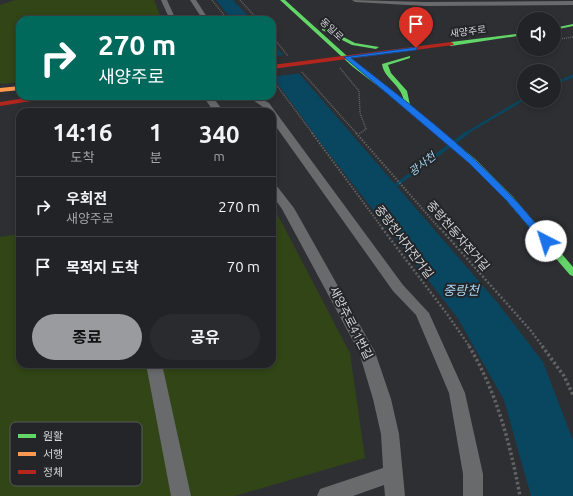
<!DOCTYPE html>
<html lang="ko">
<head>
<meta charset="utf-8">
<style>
  body { margin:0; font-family:Ubuntu,"Noto Sans KR",sans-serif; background:#2a2b2e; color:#f1f3f6; height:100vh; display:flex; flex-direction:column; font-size:15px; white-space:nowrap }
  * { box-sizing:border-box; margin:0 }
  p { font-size:13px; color:#a2a4a7 }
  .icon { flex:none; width:22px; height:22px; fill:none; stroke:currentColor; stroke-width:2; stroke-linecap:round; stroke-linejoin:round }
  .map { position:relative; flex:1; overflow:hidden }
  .drawer { position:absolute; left:16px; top:108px; width:260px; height:260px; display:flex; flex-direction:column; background:#222326; border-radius:12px; box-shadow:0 2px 6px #0003,0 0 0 1px #3f4043 }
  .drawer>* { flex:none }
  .banner { position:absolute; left:16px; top:16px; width:260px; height:84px; border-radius:12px; box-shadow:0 2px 6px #0003,0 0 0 1px #3f4043; background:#00695c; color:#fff; overflow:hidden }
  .controls { position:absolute; left:517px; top:12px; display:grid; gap:8px }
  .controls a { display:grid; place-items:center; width:44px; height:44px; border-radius:50%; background:#222326; box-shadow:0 2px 6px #0003,0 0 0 1px #3f4043; font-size:20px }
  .pin { position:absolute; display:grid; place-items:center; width:34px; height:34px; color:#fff; margin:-41px -17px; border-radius:50% 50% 50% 0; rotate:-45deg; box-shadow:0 0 4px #0007 }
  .pin .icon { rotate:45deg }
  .me { position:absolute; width:44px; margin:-22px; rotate:320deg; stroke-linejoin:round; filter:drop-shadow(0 0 3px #0008) }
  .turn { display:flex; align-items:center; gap:14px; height:84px; padding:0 16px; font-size:18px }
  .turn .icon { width:52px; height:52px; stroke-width:2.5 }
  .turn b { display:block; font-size:28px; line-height:34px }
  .eta { display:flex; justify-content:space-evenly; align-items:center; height:68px; text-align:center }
  .eta b { font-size:24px; font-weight:700; line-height:28px }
  .primary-button { display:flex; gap:8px; margin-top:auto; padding:8px 16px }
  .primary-button a { flex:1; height:46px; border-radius:24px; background:#9a9b9f; color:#111; font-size:16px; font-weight:700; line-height:46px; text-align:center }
  .primary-button a+a { background:#2a2b2e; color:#f1f3f6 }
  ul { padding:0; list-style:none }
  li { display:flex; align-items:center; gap:12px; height:60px; padding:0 16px; border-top:1px solid #3f4043 }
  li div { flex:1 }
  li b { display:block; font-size:15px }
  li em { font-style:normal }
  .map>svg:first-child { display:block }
  .green { fill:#314516 }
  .water { fill:#094660 }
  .pier { fill:#2e2f32 }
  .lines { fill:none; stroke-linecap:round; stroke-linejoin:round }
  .stream-far1 { stroke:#094660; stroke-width:2.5 }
  .stream { stroke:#094660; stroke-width:3.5 }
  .path-far3 { stroke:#636364; stroke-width:1.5; stroke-dasharray:1 1; stroke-linecap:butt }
  .path-far2 { stroke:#636364; stroke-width:2; stroke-dasharray:1.5 1.5; stroke-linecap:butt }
  .path-far1 { stroke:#636364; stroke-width:2.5; stroke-dasharray:2 2; stroke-linecap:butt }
  .path { stroke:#636364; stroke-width:3.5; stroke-dasharray:2.5 2.5; stroke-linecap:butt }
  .street { fill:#696a6b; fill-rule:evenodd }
  .fast { fill:#63d668; fill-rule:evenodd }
  .slow { fill:#ff974d; fill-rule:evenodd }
  .jam { fill:#b3261e; fill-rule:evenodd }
  .route { fill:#1a73e8; stroke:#114b97 }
  .labels { text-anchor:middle; stroke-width:4; stroke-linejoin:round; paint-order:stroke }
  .far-street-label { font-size:10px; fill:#d4d5d9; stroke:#232529 }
  .far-water-label { font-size:11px; font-style:italic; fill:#a4d4ef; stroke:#232529 }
  .street-label { font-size:12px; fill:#d4d5d9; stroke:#232529 }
  .water-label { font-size:13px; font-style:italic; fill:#a4d4ef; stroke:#232529 }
  .key { fill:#232529; stroke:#585a5e; stroke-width:1 }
  .key-label { font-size:11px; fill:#d4d5d9 }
</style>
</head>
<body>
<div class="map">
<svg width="573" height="496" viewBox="0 0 573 496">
  <rect width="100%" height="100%" fill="#2e2f32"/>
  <path class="green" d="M 15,0 L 154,0 L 162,20 L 20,20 L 20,82 L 3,84 L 0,83 L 0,5 Z
    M 272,204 L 350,353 L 365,458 L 235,496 L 0,496 L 0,237 L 20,234 L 20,364 L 272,364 Z"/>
  <path class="water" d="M 216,0 L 233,0 L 252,20 L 232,20 Z
    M 272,42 L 497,302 L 543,362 L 573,440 L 573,496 L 531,496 L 504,400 L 457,317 L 323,146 L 272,76 Z"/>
  <path class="pier" d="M 286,55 L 301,73 L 272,77 L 272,56 Z"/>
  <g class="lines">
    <path class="stream-far1" d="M 554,84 L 573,76
      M 465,134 L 524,99"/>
    <path class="stream" d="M 392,188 L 467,133"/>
    <path class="path-far3" d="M 212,0 L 228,20
      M 240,0 L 258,20
      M 272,36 L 288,56
      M 554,40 L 573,37
      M 340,68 L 359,91 L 360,113 L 366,129 L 359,134
      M 302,72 L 357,134
      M 272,79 L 313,134"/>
    <path class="path-far2" d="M 312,133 L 383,229
      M 356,133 L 440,229"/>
    <path class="path-far1" d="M 382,228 L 447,314 L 470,347
      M 440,228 L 531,331 L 543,347"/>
    <path class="path" d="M 469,346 C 497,393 510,443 520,496
      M 542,346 L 564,376 L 573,395"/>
    <path class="street" d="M 161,0 L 167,0 L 176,20 L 170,20 Z
      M 190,0 L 196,0 L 209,20 L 203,20 Z
      M 352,0 L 425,2 L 573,1 L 573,5 L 425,6 L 355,2 Z
      M 203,96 L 212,96 L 224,112 L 214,112 Z
      M 247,96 L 257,96 L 269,103 L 403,285 L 429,313 L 465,393 L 483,474 L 483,496 L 463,496 L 463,474 L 449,393 L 416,315 L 393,291 L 272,121 L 272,112 L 266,112 L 263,107 Z
      M 272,184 L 276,185 L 294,208 L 375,352 L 391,399 L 399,434 L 405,496 L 385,496 L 384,485 L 353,496 L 317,496 L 320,489 L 383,468 L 381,434 L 373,399 L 359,352 L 282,209 L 272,195 Z
      M 146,364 L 162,364 L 191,496 L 171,496 Z"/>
    <path class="fast" d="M 280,0 L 285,0 L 357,65 L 404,101 C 401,84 384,79 382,64 L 410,56 L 410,58 L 388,65 L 391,73 L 407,91 L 410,105 L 475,159 L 513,197 L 573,267 L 573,276 L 570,275 L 507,201 L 469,163 L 408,109 L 353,67 Z
      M 573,24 L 573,26 L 554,30 L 554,28 Z
      M 322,28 L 326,28 L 355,43 L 379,47 L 376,49 L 352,45 L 322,30 Z
      M 524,33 L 524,35 L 451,46 L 448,44 L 451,42 Z"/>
    <path class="slow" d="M 20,86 L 20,90 L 0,92 L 0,88 Z"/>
    <path class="jam" d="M 451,42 L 454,44 L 453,45 L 272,69 L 272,65 Z
      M 39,96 L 54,96 L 51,98 L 0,106 L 0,102 Z"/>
  </g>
  <path class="route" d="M 418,47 L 416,50 L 351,58 C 407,102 465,146 513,198 C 526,211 537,226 549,239 L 549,243 L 543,243 L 507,201 L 469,163 L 344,57 Z"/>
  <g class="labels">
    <g class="far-street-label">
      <text transform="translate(332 29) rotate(43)" y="4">동일로</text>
      <text transform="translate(468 31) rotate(-7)" y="4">새양주로</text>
    </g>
    <g class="far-water-label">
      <text transform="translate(422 164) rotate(-38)" y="4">광사천</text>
    </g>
    <g class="street-label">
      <text transform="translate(458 236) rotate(49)" y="4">중랑천동자전거길</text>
      <text transform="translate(404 242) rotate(53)" y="4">중랑천서자전거길</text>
      <text transform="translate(351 323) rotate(63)" y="4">새양주로41번길</text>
    </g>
    <g class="water-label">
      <text x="461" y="295">중랑천</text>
    </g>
  </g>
  <rect x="10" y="422" width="132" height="64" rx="6" class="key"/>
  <rect x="18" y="434" width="18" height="4" fill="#63d668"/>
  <rect x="18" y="452" width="18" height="4" fill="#ff974d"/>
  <rect x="18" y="470" width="18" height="4" fill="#b3261e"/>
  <g class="key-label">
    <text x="43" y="440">원활</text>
    <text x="43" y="458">서행</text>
    <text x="43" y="476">정체</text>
  </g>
</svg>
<div class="controls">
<a><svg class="icon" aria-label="sound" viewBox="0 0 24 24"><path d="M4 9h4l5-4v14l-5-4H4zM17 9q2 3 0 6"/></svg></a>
<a><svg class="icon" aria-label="layers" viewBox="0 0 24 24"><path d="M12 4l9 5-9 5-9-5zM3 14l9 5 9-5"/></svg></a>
</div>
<div class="pin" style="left:416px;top:48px;background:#d93025"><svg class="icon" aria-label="arrive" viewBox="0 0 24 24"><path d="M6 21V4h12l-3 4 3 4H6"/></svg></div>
<svg class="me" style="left:546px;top:241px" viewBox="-20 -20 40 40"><circle r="19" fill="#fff"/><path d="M0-13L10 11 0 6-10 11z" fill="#1a73e8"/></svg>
<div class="banner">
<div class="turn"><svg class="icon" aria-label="right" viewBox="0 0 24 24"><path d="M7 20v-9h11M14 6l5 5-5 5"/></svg><div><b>270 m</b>새양주로</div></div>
</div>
<section class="drawer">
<div class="eta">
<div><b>14:16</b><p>도착</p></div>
<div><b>1</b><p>분</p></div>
<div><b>340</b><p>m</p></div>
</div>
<ul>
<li><svg class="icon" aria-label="right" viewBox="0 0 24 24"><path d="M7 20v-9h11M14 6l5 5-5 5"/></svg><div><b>우회전</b><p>새양주로</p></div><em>270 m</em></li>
<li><svg class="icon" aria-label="arrive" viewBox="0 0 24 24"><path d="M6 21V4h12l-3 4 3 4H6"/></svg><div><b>목적지 도착</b></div><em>70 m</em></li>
</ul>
<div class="primary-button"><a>종료</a><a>공유</a></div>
</section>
</div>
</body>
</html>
